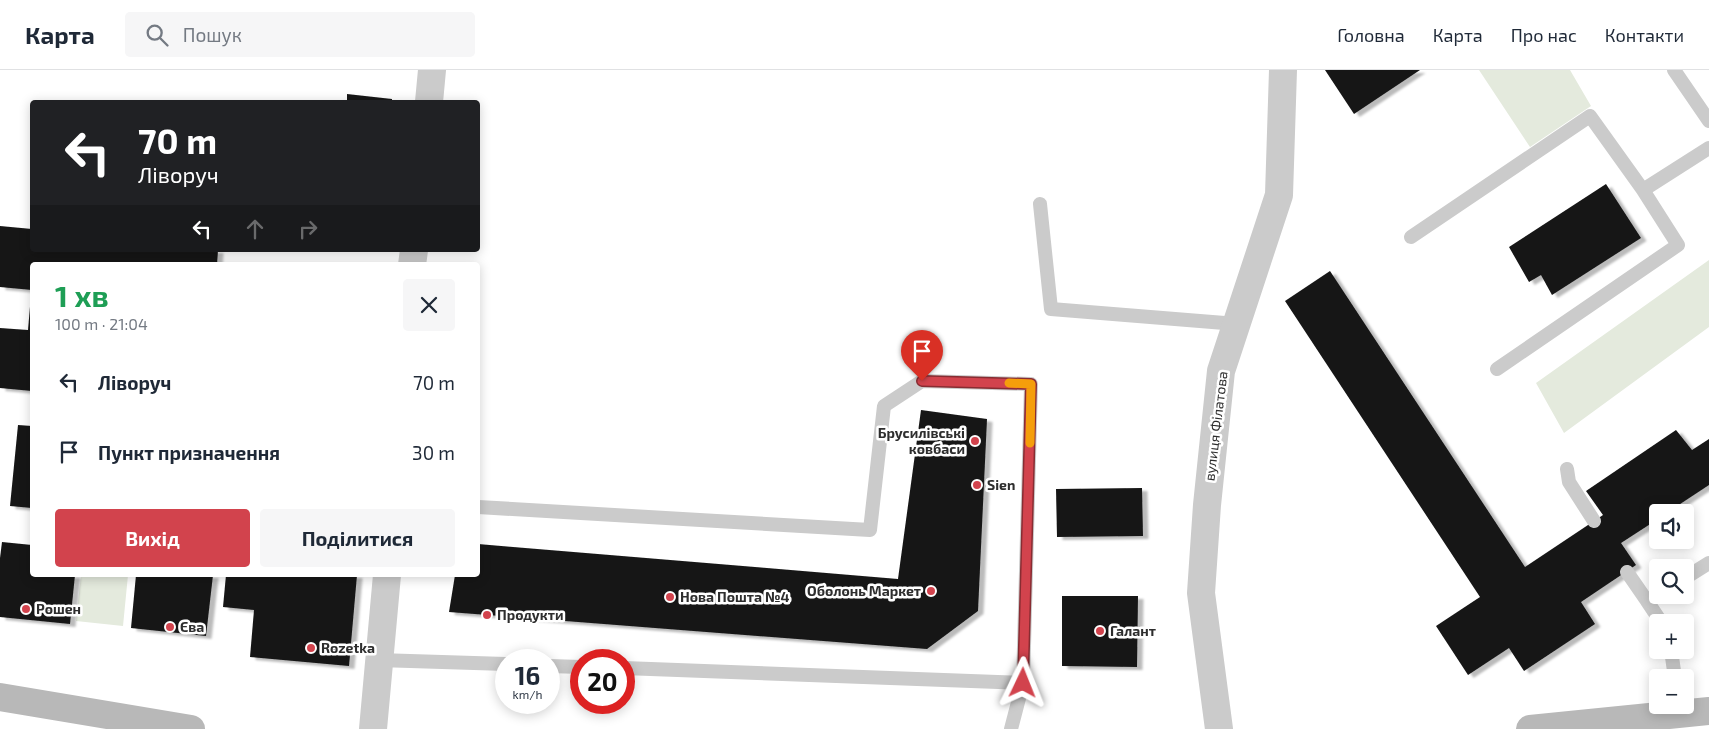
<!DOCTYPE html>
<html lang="uk">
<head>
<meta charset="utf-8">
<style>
  body { margin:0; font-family:"Exo 2",sans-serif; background:#f6f6f7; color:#1f2937; height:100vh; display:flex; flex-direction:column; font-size:19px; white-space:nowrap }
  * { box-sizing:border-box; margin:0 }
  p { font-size:16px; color:#747a83 }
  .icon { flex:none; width:28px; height:28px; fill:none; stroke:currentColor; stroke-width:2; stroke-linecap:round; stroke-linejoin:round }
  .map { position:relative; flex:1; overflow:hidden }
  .panel { position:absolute; left:30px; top:192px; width:450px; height:315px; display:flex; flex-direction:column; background:#fff; border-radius:5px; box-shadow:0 2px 12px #0003 }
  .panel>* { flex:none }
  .banner { position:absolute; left:30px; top:30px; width:450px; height:152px; border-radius:5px; box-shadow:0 2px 12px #0003; background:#202124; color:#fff; overflow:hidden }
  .fabs { position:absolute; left:1649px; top:434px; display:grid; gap:10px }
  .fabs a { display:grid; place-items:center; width:45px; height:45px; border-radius:5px; background:#fff; box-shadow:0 2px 12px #0003; font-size:25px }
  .speed { position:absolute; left:495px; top:579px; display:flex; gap:10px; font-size:25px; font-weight:700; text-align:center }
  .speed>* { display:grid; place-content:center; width:65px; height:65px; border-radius:50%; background:#fff; box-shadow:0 2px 12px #0003; line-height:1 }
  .speed small { font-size:12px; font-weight:400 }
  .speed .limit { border:8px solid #d22; background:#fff; color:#111 }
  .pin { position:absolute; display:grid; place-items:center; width:42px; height:42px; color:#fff; margin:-51px -21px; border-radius:50% 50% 50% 0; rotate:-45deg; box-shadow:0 0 5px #0007 }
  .pin .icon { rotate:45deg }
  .me { position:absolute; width:55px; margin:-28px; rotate:2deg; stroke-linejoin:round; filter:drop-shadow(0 0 4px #0008) }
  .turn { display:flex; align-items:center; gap:18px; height:105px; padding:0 25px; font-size:22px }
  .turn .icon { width:65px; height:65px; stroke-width:2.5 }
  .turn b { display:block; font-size:35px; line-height:42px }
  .lanes { display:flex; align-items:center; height:48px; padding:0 25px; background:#0003; justify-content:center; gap:25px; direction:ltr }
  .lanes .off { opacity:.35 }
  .round { display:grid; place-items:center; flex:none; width:52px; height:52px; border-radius:5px; background:#f6f6f7 }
  .headline { display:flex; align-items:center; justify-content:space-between; height:85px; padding:0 25px }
  h1 { font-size:30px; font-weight:700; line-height:38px; color:#1e9e55 }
  .primary-button { display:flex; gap:10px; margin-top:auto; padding:10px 25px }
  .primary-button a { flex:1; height:58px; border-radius:5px; background:#d2434d; color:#fff; font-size:20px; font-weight:700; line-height:58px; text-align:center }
  .primary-button a+a { background:#f6f6f7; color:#1f2937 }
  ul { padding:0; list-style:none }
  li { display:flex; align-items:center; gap:15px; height:70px; padding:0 25px }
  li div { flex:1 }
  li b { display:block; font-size:19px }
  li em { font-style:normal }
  header { display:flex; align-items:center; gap:30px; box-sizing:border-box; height:70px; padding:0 25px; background:#fff; border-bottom:1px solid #e0e1e3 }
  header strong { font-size:24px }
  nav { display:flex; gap:28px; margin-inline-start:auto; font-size:18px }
  .search { width:350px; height:45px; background:#f6f6f7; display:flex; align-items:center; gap:12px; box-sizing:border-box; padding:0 18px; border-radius:5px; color:#747a83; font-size:19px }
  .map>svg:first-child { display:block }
  .green { fill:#e4eadd }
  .building { fill:#151515; filter:url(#shadow) }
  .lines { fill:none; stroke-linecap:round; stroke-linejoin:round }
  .service { stroke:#cbcbcb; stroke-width:14 }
  .minor { stroke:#cbcbcb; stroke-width:28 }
  .secondary { stroke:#b8b8b8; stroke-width:28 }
  .route-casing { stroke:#882c32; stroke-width:12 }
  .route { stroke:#d2434d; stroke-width:9 }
  .slow { stroke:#f59e0b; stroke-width:9 }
  .poi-dot { fill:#d2434d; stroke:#fff; stroke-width:2 }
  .labels { text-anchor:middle; stroke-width:5; stroke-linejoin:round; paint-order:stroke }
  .street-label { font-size:14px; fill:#2e2e2e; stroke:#fff }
  .poi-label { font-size:14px; font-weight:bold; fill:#2e2e2e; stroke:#fff; text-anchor:start }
</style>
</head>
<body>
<header>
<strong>Карта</strong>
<div class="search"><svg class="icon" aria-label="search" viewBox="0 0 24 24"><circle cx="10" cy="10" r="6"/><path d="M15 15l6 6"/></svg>Пошук</div>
<nav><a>Головна</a><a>Карта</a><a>Про нас</a><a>Контакти</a></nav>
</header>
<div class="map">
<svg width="1709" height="659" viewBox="0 0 1709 659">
  <defs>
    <filter id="shadow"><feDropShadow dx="5.5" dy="3" stdDeviation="1" flood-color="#0004"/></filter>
  </defs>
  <rect width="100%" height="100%" fill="#fff"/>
  <path class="green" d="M 1479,0 L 1570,0 L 1591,36 L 1530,77 Z
    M 1709,190 L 1709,257 L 1564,363 L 1536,313 Z
    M 81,505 L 128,505 L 123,556 L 76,551 Z"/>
  <path class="building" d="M 1325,0 L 1420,0 L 1354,44 Z
    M 347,24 L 392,29 L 392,32 L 347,32 Z
    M 1606,114 L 1641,168 L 1552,225 L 1541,205 L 1529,212 L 1509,177 Z
    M 0,156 L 32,159 L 32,180 L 218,180 L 217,195 L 32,195 L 32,220 L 0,217 Z
    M 1330,201 L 1525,497 L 1603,445 L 1586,421 L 1676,360 L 1692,380 L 1709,369 L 1709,415 L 1668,442 L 1658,442 L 1658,449 L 1621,473 L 1636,495 L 1581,532 L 1595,554 L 1524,601 L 1509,578 L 1468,605 L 1436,556 L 1480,527 L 1285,231 Z
    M 31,225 L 32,225 L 32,321 L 0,318 L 0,258 L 28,260 Z
    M 921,340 L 987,349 L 978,541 L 927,579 L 449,542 L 455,505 L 478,505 L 478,474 L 898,509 Z
    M 18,355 L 32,356 L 32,438 L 10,436 Z
    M 1142,418 L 1143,466 L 1057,467 L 1056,419 Z
    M 2,472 L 32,475 L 32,505 L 75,505 L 70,554 L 0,547 L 0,488 Z
    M 136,505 L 213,505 L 206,566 L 131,558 Z
    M 226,505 L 357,505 L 349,596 L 250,587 L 254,540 L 223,537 Z
    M 1062,526 L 1138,526 L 1137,597 L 1062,596 Z"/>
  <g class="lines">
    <path class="service" d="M 1674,0 L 1709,51
      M 1040,134 L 1051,239 L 1237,254
      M 1411,167 L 1590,46 L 1643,120
      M 1497,299 L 1678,175 L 1643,120 L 1709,78
      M 1567,399 L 1569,412 L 1594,451
      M 478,437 L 870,460 L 884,336 L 922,311 L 1031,314 L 1023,613 L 624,598
      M 1627,502 L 1647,531
      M 1685,508 L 1709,493
      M 1658,525 L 1647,531 L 1661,552
      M 1671,580 L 1675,608
      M 378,590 L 506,594
      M 549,596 L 581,597
      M 1011,659 L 1023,613"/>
    <path class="minor" d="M 429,32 L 432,0
      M 412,195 L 414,180
      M 373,659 L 387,505
      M 1219,659 L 1201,523 L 1207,435 L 1221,301 L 1279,125 L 1283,0"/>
    <path class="secondary" d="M 0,627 L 191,659
      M 1530,659 L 1709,641"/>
  </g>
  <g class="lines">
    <g class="route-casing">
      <path id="route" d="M 922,311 L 1031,314 L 1023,613"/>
    </g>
    <use href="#route" class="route"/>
    <path class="slow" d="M 1009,313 L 1031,314 L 1030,373"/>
  </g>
  <g class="poi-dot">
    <circle cx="975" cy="371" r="5"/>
    <circle cx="977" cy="415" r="5"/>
    <circle cx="931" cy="521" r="5"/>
    <circle cx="670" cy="527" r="5"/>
    <circle cx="26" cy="539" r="5"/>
    <circle cx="487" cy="545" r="5"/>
    <circle cx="170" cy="557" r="5"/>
    <circle cx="1100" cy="561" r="5"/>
    <circle cx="311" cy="578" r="5"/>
  </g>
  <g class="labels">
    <g class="street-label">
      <text transform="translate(1216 356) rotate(-83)" y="5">вулиця Філатова</text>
    </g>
    <g class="poi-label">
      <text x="965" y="368" text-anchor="end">Брусилівські<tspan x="965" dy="16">ковбаси</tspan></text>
      <text x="987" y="420">Sien</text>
      <text x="921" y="526" text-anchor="end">Оболонь Маркет</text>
      <text x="680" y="532">Нова Пошта №4</text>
      <text x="36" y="544">Рошен</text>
      <text x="497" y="550">Продукти</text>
      <text x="180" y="562">Єва</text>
      <text x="1110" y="566">Галант</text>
      <text x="321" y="583">Rozetka</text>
    </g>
  </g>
</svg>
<div class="fabs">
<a><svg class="icon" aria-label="sound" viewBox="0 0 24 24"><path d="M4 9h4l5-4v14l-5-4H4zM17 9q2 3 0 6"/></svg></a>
<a><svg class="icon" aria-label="search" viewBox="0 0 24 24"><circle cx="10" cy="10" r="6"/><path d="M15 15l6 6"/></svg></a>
<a>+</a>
<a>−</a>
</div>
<div class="speed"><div>16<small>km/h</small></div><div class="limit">20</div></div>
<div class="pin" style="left:922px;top:311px;background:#d93025"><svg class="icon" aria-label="arrive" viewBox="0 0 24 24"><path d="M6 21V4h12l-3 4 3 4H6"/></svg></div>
<svg class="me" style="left:1023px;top:613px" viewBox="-20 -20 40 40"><path d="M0-17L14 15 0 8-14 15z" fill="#d2434d" stroke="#fff" stroke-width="4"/></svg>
<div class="banner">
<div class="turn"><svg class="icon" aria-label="left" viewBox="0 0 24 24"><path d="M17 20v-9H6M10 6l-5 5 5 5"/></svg><div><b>70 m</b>Ліворуч</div></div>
<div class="lanes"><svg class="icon" aria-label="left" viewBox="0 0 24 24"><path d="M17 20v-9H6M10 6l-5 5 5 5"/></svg><svg class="icon off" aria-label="ahead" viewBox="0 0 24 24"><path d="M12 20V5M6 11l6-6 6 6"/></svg><svg class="icon off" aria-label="right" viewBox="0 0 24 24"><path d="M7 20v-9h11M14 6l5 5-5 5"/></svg></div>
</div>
<section class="panel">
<div class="headline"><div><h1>1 хв</h1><p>100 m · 21:04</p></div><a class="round"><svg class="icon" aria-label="close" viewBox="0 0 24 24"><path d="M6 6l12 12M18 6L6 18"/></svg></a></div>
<ul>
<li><svg class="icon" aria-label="left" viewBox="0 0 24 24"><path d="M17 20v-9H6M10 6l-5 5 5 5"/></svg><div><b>Ліворуч</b></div><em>70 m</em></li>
<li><svg class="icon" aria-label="arrive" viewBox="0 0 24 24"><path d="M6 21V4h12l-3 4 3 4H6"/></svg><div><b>Пункт призначення</b></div><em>30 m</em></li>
</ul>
<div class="primary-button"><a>Вихід</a><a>Поділитися</a></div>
</section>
</div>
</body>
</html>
